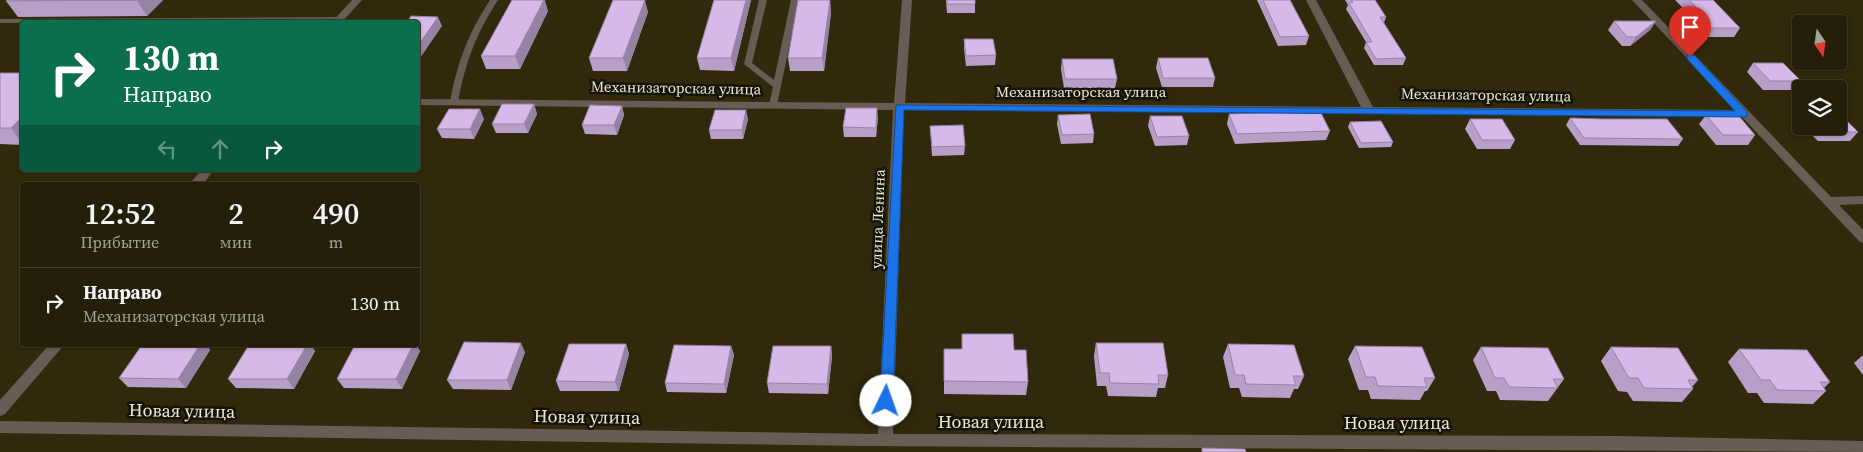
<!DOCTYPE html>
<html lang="ru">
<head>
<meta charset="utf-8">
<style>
  body { margin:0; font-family:"Source Serif 4",serif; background:#302c16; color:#f1f3f6; height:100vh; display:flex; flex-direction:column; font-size:19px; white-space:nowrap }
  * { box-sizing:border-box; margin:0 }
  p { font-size:16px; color:#a3a29c }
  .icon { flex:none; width:28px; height:28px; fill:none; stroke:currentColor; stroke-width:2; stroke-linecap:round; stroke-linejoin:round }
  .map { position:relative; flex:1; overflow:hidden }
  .details { position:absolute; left:20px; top:182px; width:400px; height:165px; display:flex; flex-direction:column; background:#241f08; border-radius:5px; box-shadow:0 1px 4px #0004,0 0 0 1px #413d29 }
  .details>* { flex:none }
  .hud { position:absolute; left:20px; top:20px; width:400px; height:152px; border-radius:5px; box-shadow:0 1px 4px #0004,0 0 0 1px #413d29; background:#0b6e4f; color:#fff; overflow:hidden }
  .needle { width:32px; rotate:167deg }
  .fabs { position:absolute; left:1792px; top:15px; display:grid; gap:10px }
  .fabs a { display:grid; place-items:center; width:55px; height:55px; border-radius:5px; background:#241f08; box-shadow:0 1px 4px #0004,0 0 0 1px #413d29; font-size:25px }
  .pin { position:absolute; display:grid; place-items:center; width:42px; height:42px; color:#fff; margin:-51px -21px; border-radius:50% 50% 50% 0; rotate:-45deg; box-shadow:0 0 5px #0007 }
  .pin .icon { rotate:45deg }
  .me { position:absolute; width:55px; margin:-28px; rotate:3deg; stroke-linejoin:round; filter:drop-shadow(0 0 4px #0008) }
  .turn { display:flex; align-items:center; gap:18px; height:105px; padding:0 20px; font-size:22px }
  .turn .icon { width:65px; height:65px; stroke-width:2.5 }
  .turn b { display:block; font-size:35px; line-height:42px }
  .lanes { display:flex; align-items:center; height:48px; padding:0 20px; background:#0003; justify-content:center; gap:25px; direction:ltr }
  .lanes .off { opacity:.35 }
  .eta { display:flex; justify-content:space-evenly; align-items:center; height:85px; text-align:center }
  .eta b { font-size:30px; font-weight:600; line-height:35px }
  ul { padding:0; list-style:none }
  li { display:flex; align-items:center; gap:15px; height:70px; padding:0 20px; border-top:1px solid #413d29 }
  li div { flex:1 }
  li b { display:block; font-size:19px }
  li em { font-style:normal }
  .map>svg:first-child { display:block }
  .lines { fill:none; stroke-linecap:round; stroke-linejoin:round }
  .service { fill:#695c54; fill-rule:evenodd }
  .minor { fill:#695c54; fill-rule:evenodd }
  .tertiary { fill:#695c54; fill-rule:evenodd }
  .wall { fill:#b89fc8 }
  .shaded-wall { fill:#9682a3 }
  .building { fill:#d6b9e9; stroke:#9682a3 }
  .route { fill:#1a73e8; stroke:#114b97 }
  .labels { text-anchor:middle; stroke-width:5; stroke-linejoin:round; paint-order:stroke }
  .street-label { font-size:15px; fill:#ede9d8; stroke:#151206 }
  .near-street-label { font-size:18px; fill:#ede9d8; stroke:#151206 }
</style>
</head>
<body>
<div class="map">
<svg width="1863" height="452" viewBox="0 0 1863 452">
  <rect width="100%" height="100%" fill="#30290b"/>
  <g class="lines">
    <path class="service" d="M 490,0 L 498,0 C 476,34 465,63 458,102 L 457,104 L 451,104 L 450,102 C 457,63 468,34 490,0 Z
      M 759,0 L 767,0 L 752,63 L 774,80 L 791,0 L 799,0 L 777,105 L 773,108 L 769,105 L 773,87 L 744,64 Z
      M 340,17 L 343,17 L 343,21 L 0,23 L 0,19 Z"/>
    <path class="minor" d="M 902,0 L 912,0 L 905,103 L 1361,107 L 1306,0 L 1316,0 L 1373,107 L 1736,110 L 1632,0 L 1642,0 L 1831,197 L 1863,196 L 1863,204 L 1839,205 L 1863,230 L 1863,243 L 1859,241 L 1742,117 L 904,110 L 893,434 L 1619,436 L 1863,441 L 1863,452 L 863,446 L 0,433 L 0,421 L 878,434 L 893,110 L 418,105 L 418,99 L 894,103 Z"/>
    <path class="tertiary" d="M 352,0 L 362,0 L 342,22 L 332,22 Z
      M 201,170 L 214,170 L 202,185 L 189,185 Z
      M 49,345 L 64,345 L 5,414 L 0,416 L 0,400 Z"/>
  </g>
  <path class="wall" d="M 163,0 L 147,16 L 18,17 L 6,1 Z
    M 714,0 L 751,0 L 734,71 L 700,70 L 697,58 Z
    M 830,0 L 831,13 L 824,71 L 790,71 L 788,58 Z
    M 946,0 L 975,0 L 975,13 L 947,13 Z
    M 1257,0 L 1290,0 L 1309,36 L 1306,45 L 1278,46 Z
    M 1345,0 L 1375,0 L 1386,17 L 1384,23 L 1406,58 L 1403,65 L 1374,65 L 1364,48 L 1366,42 L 1346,9 L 1348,5 Z
    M 1675,0 L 1713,0 L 1740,28 L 1734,37 L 1705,37 L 1691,22 L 1693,18 Z
    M 548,11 L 520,69 L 486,69 L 481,56 Z
    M 648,12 L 627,71 L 593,71 L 589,58 Z
    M 1614,21 L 1656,21 L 1650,30 L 1630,46 L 1622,46 L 1608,30 Z
    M 964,39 L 996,55 L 995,65 L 966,66 L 964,49 Z
    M 1158,58 L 1215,78 L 1213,87 L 1162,87 L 1156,68 Z
    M 1062,59 L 1117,79 L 1115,88 L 1064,88 L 1061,69 Z
    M 1753,63 L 1801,81 L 1794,90 L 1763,90 L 1747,72 Z
    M 0,73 L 22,73 L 22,145 L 0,144 Z
    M 534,104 L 537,114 L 528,133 L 496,133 L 492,124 Z
    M 622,106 L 624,115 L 617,135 L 585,134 L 582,125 Z
    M 1229,114 L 1330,131 L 1326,140 L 1235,144 L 1227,124 Z
    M 1058,115 L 1094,134 L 1093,143 L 1061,144 L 1057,124 Z
    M 1706,115 L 1755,135 L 1748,145 L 1716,145 L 1699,124 Z
    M 1150,116 L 1189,136 L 1187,145 L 1155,146 L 1148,126 Z
    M 878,117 L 876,137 L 844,137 L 843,127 Z
    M 1570,118 L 1683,139 L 1678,146 L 1580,145 L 1566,125 Z
    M 484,119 L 474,139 L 442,138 L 437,129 Z
    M 748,119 L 743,139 L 711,139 L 709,130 Z
    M 1470,119 L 1515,140 L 1510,149 L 1477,149 L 1465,129 Z
    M 1350,122 L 1393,142 L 1391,147 L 1359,148 L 1348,127 Z
    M 930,126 L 965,146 L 964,155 L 932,156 Z
    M 1803,126 L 1839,126 L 1858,132 L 1850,141 L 1818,141 Z
    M 962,334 L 1014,350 L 1028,382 L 1026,395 L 944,394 L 944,349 L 962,349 Z
    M 1096,343 L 1168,375 L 1165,388 L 1158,388 L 1156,397 L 1108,396 L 1106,386 L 1097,386 L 1094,356 Z
    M 626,344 L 629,354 L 619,391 L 560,391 L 556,381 Z
    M 1228,344 L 1304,376 L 1298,389 L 1294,389 L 1290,398 L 1242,397 L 1239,388 L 1230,388 L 1223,357 Z
    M 249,345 L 311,345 L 315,351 L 294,389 L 236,388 L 228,379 Z
    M 355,345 L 416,345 L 420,351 L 402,389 L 344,388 L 337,379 Z
    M 731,346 L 734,355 L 726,393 L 667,392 L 665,383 Z
    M 831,346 L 832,356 L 828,394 L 769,393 L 767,383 Z
    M 1355,346 L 1435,378 L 1427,391 L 1425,391 L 1420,400 L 1371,399 L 1368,390 L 1359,390 L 1348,359 Z
    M 1481,347 L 1564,379 L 1548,401 L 1500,400 L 1496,391 L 1487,391 L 1473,360 Z
    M 1611,347 L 1698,380 L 1692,387 L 1693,389 L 1682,402 L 1633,401 L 1627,392 L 1618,391 L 1601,361 Z
    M 1739,349 L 1830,382 L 1824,388 L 1826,391 L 1813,404 L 1764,403 L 1757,393 L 1748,393 L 1728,362 Z
    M 210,350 L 186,388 L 128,387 L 119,378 Z
    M 525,352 L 511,390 L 453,389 L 447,380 Z
    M 1863,355 L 1863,375 L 1854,363 Z"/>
  <path class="shaded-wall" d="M 137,0 L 163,0 L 147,16 L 137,1 Z
    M 544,0 L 545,0 L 548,11 L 520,69 L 515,56 Z
    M 645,0 L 648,12 L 627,71 L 623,58 Z
    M 746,0 L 751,0 L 734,71 L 731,58 Z
    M 830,0 L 831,13 L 824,71 L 822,58 Z
    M 438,17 L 442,26 L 418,61 L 418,46 Z
    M 1656,21 L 1650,30 L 1630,46 L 1636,37 Z
    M 534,104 L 537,114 L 528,133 L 524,124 Z
    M 622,106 L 624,115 L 617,135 L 614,125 Z
    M 877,108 L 878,117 L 876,137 L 876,128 Z
    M 480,109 L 484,119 L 474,139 L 470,129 Z
    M 746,110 L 748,119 L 743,139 L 742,130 Z
    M 22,117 L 22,143 L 11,128 Z
    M 521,343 L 525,352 L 511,390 L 507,380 Z
    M 626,344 L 629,354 L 619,391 L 615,382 Z
    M 200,345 L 207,345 L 210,350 L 186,388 L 178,379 Z
    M 307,345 L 311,345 L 315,351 L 294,389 L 287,379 Z
    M 413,345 L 416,345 L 420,351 L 402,389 L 396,379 Z
    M 731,346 L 734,355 L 726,393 L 724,384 Z
    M 831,346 L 832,356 L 828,394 L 827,384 Z"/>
  <path class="building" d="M 8,0 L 137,0 L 6,1 Z
    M 512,0 L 544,0 L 515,56 L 481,56 Z
    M 613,0 L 645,0 L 623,58 L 589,58 Z
    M 714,0 L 746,0 L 731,58 L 697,58 Z
    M 798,0 L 830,0 L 822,58 L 788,58 Z
    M 947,0 L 975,0 L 975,4 L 947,4 Z
    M 1263,0 L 1290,0 L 1309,36 L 1280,37 Z
    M 1351,0 L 1375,0 L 1386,17 L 1380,17 L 1406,58 L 1376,59 L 1366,42 L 1372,42 L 1349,3 L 1353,2 Z
    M 1689,0 L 1713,0 L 1740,28 L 1711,28 L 1696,12 L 1701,12 Z
    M 411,16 L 438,17 L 418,46 L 418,22 L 407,22 Z
    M 1614,21 L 1656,21 L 1636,37 L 1627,37 Z
    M 964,39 L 993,39 L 996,55 L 966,56 Z
    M 1158,58 L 1208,58 L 1215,78 L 1163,78 Z
    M 1062,59 L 1113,59 L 1117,79 L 1065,79 Z
    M 1753,63 L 1783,63 L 1801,81 L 1770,81 Z
    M 0,73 L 22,73 L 22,117 L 11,128 L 0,128 Z
    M 502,104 L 534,104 L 524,124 L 492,124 Z
    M 590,105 L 622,106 L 614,125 L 582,125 Z
    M 846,108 L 877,108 L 876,128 L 843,127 Z
    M 449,109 L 480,109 L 470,129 L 437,129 Z
    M 715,110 L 746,110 L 742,130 L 709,130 Z
    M 1320,111 L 1330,131 L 1237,134 L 1229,114 Z
    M 1839,113 L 1858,132 L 1825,132 L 1820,126 L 1839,126 Z
    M 1090,114 L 1094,134 L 1062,135 L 1058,115 Z
    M 1706,115 L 1738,115 L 1755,135 L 1723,135 Z
    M 1150,116 L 1182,116 L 1189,136 L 1157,137 Z
    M 1570,118 L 1603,119 L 1667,119 L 1683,139 L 1584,138 Z
    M 1470,119 L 1502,119 L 1515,140 L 1482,140 Z
    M 1381,121 L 1393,142 L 1361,143 L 1350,122 Z
    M 963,125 L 965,146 L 932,147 L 930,126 Z
    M 962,334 L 1013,334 L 1014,350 L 1026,350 L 1028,382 L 944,381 L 944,349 L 962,349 Z
    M 464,342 L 521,343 L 507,380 L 447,380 Z
    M 1096,343 L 1163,343 L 1168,375 L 1158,375 L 1159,384 L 1110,383 L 1109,373 L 1100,373 Z
    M 569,344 L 626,344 L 615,382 L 556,381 Z
    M 1228,344 L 1294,345 L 1304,376 L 1293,376 L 1296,385 L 1246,384 L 1244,375 L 1235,375 Z
    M 142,345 L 200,345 L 178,379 L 119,378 Z
    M 249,345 L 307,345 L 287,379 L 228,379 Z
    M 355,345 L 413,345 L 396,379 L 337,379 Z
    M 674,345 L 731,346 L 724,384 L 665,383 Z
    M 773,346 L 831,346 L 827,384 L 767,383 Z
    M 1355,346 L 1422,347 L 1435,378 L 1424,378 L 1427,387 L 1378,386 L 1375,377 L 1366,377 Z
    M 1481,347 L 1548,348 L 1564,379 L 1553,379 L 1558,388 L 1509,387 L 1504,378 L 1495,378 Z
    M 1611,347 L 1678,348 L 1698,380 L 1688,380 L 1693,389 L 1644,388 L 1638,378 L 1629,378 Z
    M 1739,349 L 1807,350 L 1830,382 L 1820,382 L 1826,391 L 1777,390 L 1770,380 L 1761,380 Z
    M 1202,448 L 1245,449 L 1246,452 L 1202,452 Z"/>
  <path class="route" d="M 1687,55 L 1694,55 L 1747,112 L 1747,117 L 904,110 L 893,401 L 891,405 L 882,405 L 880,401 L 896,105 L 1735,111 L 1687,59 Z"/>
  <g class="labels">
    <g class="street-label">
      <text transform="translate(676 88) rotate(1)" y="5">Механизаторская улица</text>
      <text x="1081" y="97">Механизаторская улица</text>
      <text transform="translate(1486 95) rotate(1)" y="5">Механизаторская улица</text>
      <text transform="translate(878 219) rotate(-88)" y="5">улица Ленина</text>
    </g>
    <g class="near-street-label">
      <text transform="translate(182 411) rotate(1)" y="6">Новая улица</text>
      <text transform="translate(587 417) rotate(1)" y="6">Новая улица</text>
      <text x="991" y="428">Новая улица</text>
      <text x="1397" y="429">Новая улица</text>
    </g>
  </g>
</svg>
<div class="fabs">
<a><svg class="needle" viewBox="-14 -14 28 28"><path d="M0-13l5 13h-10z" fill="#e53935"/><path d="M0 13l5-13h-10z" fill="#a3a29c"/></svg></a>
<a><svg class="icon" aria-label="layers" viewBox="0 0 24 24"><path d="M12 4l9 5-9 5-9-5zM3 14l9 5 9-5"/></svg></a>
</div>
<div class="pin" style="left:1690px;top:57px;background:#d93025"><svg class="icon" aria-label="arrive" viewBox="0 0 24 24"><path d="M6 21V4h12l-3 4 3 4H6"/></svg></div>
<svg class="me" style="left:886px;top:401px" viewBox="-20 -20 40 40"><circle r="19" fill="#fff"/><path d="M0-13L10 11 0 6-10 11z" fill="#1a73e8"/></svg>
<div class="hud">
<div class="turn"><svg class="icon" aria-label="right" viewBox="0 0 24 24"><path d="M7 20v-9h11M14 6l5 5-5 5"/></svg><div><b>130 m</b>Направо</div></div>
<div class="lanes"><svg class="icon off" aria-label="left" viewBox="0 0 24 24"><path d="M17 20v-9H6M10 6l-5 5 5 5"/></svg><svg class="icon off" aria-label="ahead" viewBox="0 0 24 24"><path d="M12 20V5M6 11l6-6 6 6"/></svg><svg class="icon" aria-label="right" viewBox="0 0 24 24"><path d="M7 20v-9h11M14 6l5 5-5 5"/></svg></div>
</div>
<section class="details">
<div class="eta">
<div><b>12:52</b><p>Прибытие</p></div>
<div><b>2</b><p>мин</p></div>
<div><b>490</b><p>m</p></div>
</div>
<ul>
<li><svg class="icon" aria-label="right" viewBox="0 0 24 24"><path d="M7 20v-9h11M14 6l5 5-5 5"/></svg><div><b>Направо</b><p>Механизаторская улица</p></div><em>130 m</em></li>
</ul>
</section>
</div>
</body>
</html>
